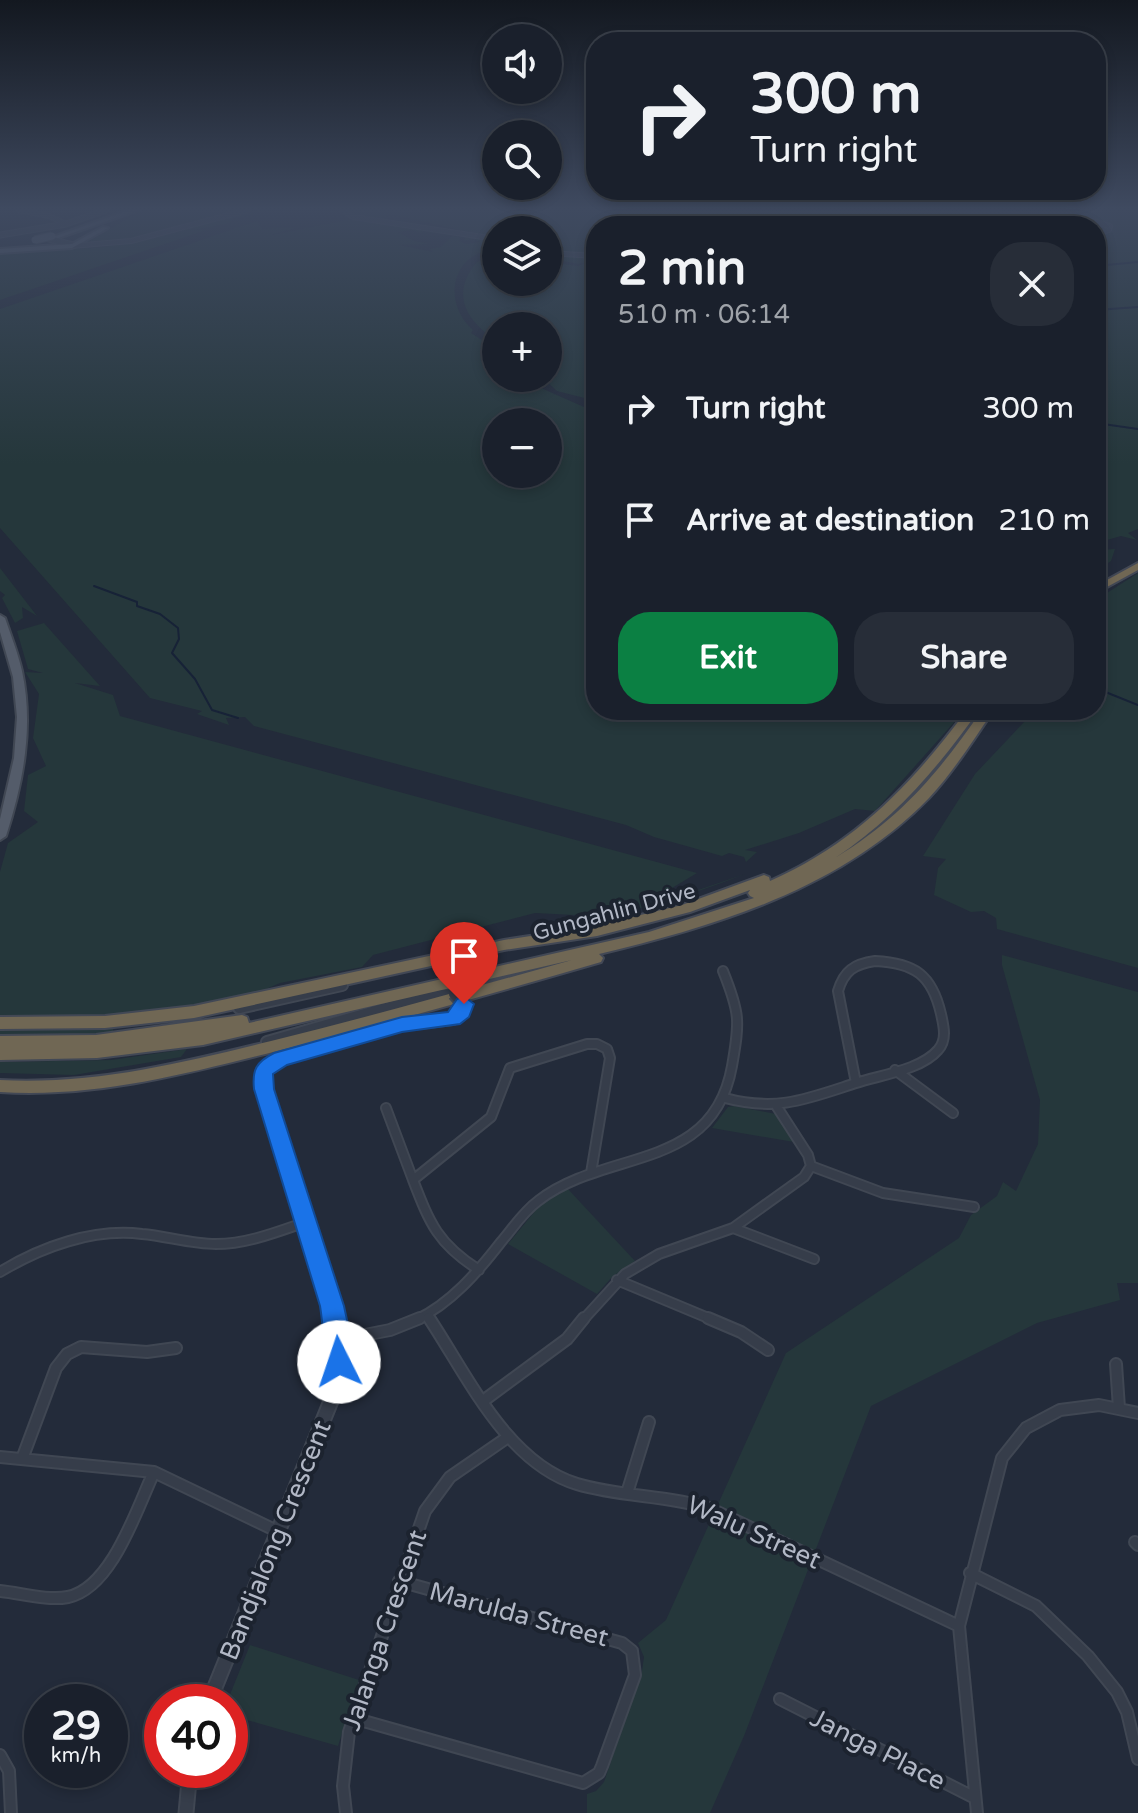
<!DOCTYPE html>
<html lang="en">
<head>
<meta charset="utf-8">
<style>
  body { margin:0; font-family:"Varela Round",sans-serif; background:#272d38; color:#f1f3f6; height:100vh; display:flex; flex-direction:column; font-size:30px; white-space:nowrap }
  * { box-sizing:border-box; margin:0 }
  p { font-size:26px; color:#9fa3a9 }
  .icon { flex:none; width:44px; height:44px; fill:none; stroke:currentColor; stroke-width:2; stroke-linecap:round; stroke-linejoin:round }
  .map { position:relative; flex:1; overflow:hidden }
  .drawer { position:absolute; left:586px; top:216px; width:520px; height:504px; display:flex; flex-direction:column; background:#1a202c; border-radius:32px; box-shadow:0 4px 12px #0003,0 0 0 2px #383e48 }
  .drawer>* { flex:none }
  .banner { position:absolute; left:586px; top:32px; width:520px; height:168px; border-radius:32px; box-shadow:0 4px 12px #0003,0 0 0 2px #383e48; background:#1a202c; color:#f1f3f6; overflow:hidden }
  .controls { position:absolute; left:482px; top:24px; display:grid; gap:16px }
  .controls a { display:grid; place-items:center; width:80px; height:80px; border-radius:50%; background:#1a202c; box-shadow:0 4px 12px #0003,0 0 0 2px #383e48; font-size:40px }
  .speed { position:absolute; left:24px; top:1684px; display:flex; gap:16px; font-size:40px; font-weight:700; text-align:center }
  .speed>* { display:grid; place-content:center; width:104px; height:104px; border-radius:50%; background:#1a202c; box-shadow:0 4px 12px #0003,0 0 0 2px #383e48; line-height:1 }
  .speed small { font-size:20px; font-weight:400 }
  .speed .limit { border:12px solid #d22; background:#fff; color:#111 }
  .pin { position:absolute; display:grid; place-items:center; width:68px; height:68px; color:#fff; margin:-82px -34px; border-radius:50% 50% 50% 0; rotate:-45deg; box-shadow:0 0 8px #0007 }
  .pin .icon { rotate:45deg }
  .me { position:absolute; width:88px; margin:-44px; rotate:356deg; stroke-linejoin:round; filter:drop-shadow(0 0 6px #0008) }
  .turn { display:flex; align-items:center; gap:28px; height:168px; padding:0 32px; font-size:36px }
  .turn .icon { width:104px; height:104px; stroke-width:2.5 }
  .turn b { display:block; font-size:56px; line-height:68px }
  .round { display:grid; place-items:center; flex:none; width:84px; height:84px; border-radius:32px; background:#272d38 }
  .overview { display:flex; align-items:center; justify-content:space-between; height:136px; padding:0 32px }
  h1 { font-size:48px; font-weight:700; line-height:60px }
  .action { display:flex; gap:16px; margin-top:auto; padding:16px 32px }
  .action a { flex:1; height:92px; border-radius:32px; background:#0b8043; color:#fff; font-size:32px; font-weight:700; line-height:92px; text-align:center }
  .action a+a { background:#272d38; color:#f1f3f6 }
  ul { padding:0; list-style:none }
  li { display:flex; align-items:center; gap:24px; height:112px; padding:0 32px }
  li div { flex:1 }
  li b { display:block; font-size:30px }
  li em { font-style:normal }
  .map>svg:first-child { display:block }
  .green { fill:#25373b; fill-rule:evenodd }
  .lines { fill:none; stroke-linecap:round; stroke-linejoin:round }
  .stream { stroke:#172237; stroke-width:2 }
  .minor-far2-casing { stroke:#404753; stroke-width:6 }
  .minor-far1-casing { stroke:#404753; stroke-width:12 }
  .minor-casing { stroke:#404753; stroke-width:14 }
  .tertiary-far2-casing { stroke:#404753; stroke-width:7 }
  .tertiary-far1-casing { stroke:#404753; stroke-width:14 }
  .tertiary-casing { stroke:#404753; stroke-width:17 }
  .primary-casing { stroke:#404753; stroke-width:4 }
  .motorway-casing { stroke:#424855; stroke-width:4 }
  .minor-far2 { stroke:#363d4a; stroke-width:4 }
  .minor-far1 { stroke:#363d4a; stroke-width:8 }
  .minor { stroke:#363d4a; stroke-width:10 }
  .tertiary-far2 { stroke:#363d4a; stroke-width:5 }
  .tertiary-far1 { stroke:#363d4a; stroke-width:10 }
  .tertiary { stroke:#363d4a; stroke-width:13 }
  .primary { fill:#545c6a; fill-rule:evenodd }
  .motorway { fill:#706754; fill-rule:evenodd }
  .tertiary-bridge-casing { stroke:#404753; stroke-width:14; stroke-linecap:butt }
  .primary-bridge-casing { stroke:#404753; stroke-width:9; stroke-linecap:butt }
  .tertiary-bridge { stroke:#363d4a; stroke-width:10 }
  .primary-bridge { stroke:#545c6a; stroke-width:7 }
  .route { fill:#1a73e8; stroke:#114b97; stroke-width:2 }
  .labels { text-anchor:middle; stroke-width:8; stroke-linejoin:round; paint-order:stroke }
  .street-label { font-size:22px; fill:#b2b8c6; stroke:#1c232f }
  .near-street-label { font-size:26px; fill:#b2b8c6; stroke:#1c232f }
</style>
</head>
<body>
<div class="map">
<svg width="1138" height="1813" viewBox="0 0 1138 1813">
  <rect width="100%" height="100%" fill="#232b3a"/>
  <path class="green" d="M 142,210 L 242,210 C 217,217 108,251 90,241 Z
    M 255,210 L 270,210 L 231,219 L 230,223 L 193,230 L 206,230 L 0,300 L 0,253 C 41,247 83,252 123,244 C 168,236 212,222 255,210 Z
    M 348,210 L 1138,210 L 1138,529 L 1128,533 L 1137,540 L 1121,536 L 1107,540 L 1100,550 L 1115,549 L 1111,561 L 1096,571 L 1096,226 L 596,226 L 596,401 L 557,391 L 544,379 L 548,378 L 548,326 L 496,326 L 496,340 C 469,323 451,297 473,267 C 479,259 492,254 496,248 L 496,282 L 548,282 L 548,262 L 578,266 L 588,262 L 578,264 L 548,258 L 548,230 L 496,230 L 496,238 L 390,214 L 379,219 L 369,218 L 399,225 L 387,225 L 425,228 L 421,233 L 413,230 L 398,232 L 414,241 L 430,244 L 399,245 L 433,252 L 430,249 L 441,247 L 452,236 L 460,237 L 459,241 L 466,244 L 480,242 L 473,239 L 464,241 L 465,237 L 492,239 L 496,245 C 488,250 474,254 467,261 C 446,282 454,314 473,330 L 471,333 L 496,349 L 496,378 L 535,378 L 542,384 L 541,388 L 584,407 L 596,407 L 596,710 L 965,710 L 875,811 L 855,809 L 799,833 L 745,850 L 757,852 L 746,862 L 744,857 L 729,853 L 722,856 L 654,837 L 626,825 L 254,726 L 245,717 L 226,718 L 229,725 L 197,714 L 202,711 L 150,698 L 0,528 L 0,309 L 257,221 L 262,229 L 299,227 L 270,235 L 272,235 L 352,219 L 341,216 L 351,217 ZM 496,422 L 548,422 L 548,474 L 496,474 Z
    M 0,568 L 37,616 L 22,607 L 23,618 L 15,623 L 2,598 L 5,595 L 0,591 Z
    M 1138,573 L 1138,968 L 997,929 L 996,918 L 984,911 L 971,912 L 934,895 L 938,868 L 946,859 L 923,856 L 975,774 L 1026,720 L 1031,710 L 1096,710 L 1096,600 Z
    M 44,623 L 100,686 L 75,683 L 113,695 L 120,716 L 697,873 L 667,891 L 639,895 L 639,898 L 661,895 L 642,904 L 672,899 L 745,874 C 690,895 638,912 580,920 L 620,908 L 574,915 L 535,913 L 373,955 L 362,967 L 280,983 L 257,993 L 172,1010 L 75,1019 L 0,1018 L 0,872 L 8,843 L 38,822 L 24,811 L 28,775 L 46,766 L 33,738 L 39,694 L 25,672 L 43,673 L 28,669 L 17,631 Z
    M 1002,955 L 1138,992 L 1138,1283 L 1117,1283 L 1120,1300 L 1037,1323 L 871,1406 L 744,1736 L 710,1813 L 587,1813 L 587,1794 L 596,1791 L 604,1782 L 642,1671 L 644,1657 L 638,1643 L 666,1620 L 786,1353 L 959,1238 L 971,1215 L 997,1196 L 1003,1182 L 1016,1191 L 1038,1144 L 1040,1100 L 1002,965 Z
    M 101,1026 L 113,1028 L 113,1032 L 96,1036 L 0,1037 L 0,1029 Z
    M 187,1049 L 181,1057 L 74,1075 L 0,1073 L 0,1062 L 111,1060 Z
    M 734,1106 L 776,1114 L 794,1142 L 712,1128 L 728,1107 Z
    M 567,1188 L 635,1261 L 612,1277 L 597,1294 L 508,1244 L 540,1205 Z
    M 250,1645 L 359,1680 L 338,1746 L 230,1715 L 230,1702 L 227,1702 Z"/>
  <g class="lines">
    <path class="stream" d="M 1096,266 L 1138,262
      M 1096,310 L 1138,307
      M 1096,423 L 1138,429
      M 94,586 L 137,602 L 137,606 L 160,614 L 178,628 L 179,639 L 172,653 L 195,679 L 212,710 L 238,718
      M 1096,693 L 1098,689 L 1138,705
      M 1052,710 L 1074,710"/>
    <g class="minor-far2-casing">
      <path id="minor-far2" d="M 19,210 L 49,216 L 66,224
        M 342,210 L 353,217 L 496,239
        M 961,210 L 1026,216 L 1070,215 L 1110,226 L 1109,230 L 1096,234
        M 72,246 L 131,241 L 248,210
        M 548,253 L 596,256"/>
    </g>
    <g class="minor-far1-casing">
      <path id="minor-far1" d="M 875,961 C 915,963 932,975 941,1014 C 944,1027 947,1040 938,1050 C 921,1070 880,1075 856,1083 L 838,991 C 844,971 854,964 875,961 Z
        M 895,1070 L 953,1113
        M 725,1098 C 777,1112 807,1099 856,1083
        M 777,1107 L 808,1155 L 811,1166 L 883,1193 L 974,1207
        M 386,1108 L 413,1180
        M 733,1228 L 814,1259
        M 479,1270 C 438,1244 430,1224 413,1180 L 491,1117 L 510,1068 L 587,1044 L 597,1044 L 607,1049 L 610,1058 L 591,1173
        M 0,1272 C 41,1247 93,1228 142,1234 C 166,1236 191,1244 216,1244 C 247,1244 277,1232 306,1222
        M 617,1280 L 713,1320
        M 428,1316 L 431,1320
        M 416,1320 C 451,1303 477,1273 501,1242 C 513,1228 523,1212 538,1201 C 606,1148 713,1173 732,1066 C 740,1021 740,1013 723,971
        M 583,1320 L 625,1274 L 659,1254 L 733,1228 L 804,1177 L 811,1166"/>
    </g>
    <g class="minor-casing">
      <path id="minor" d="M 429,1318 C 467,1375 507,1463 577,1484 C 620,1497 666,1495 709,1508 L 959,1626
        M 708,1318 L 741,1332 L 768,1350
        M 339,1340 L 390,1330 L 420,1318
        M 1116,1364 L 1119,1408
        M 483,1401 L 567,1339 L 584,1318
        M 0,1457 L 154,1472 L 279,1532
        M 22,1459 L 56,1368 L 67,1354 L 81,1347 L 147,1352 L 176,1348
        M 627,1493 L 649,1422
        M 1135,1542 L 1138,1545
        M 970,1573 L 1036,1606 L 1088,1656 L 1117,1692 L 1127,1712 L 1138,1759
        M 0,1591 C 21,1593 47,1601 68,1597 C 112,1588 137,1508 154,1472
        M 780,1699 L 975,1798
        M 353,1718 L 583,1783 L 599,1773 L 602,1766 L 635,1675 L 632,1651 L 622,1643 L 399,1581
        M 0,1755 L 9,1771 L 11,1813
        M 346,1813 L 343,1786 L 349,1732 L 425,1511 L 450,1477 L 508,1437
        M 977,1813 L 959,1626 L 1002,1458 L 1026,1428 L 1060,1410 L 1099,1405 L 1138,1413"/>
    </g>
    <g class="tertiary-far2-casing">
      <path id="tertiary-far2" d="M 0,235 L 66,224 L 106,210
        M 41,237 L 73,245"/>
    </g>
    <g class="tertiary-far1-casing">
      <path id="tertiary-far1" d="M 239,1008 L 342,985
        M 267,1042 L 428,996 L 454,994
        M 335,1320 L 264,1089 L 263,1072 L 269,1064 L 281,1059 L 402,1025 L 453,1019 L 462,1012 L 464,1004"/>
    </g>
    <g class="tertiary-casing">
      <path id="tertiary" d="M 209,1702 L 333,1396 L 339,1340 L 334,1318
        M 186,1813 L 190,1770"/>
    </g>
    <g class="primary-casing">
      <path id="primary" d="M 129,210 L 139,210 L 58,238 L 53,237 Z
        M 103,227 L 108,228 L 72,248 L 0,253 L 0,249 L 72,244 Z
        M 0,615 L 5,618 C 11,636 18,653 22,671 C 34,727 23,783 6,836 L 0,840 L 0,819 L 14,758 L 17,717 L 13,677 L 0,632 Z"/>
    </g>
    <g class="motorway-casing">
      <path id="motorway" d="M 1138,563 L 1138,570 L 1096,593 L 1096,586 Z
        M 967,710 L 979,710 C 938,768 894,819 835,858 C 902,817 938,773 982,710 L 994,710 C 973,740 954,771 929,798 C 842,888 717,926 599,954 L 603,958 L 601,962 C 494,993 386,1024 277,1051 C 185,1074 95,1098 0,1092 L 0,1080 C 93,1085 181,1063 271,1041 C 372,1016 472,988 572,960 L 203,1045 L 97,1058 L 0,1060 L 0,1048 L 36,1047 L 0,1048 L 0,1036 L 96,1035 L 242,1015 L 247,1017 L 249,1023 L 649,932 L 754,898 L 750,896 L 748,893 L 750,890 L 690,912 L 597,936 L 504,950 L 194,1018 L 105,1028 L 0,1029 L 0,1017 L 105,1016 L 194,1006 L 504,940 L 595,926 L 682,905 L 764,875 L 769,877 L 770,881 C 856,843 912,784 967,710 Z"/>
    </g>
    <use href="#minor-far2" class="minor-far2"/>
    <use href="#minor-far1" class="minor-far1"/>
    <use href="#minor" class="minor"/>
    <use href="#tertiary-far2" class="tertiary-far2"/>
    <use href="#tertiary-far1" class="tertiary-far1"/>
    <use href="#tertiary" class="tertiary"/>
    <use href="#primary" class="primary"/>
    <use href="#motorway" class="motorway"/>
    <g class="tertiary-bridge-casing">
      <path id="tertiary-bridge" d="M 451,967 L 459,988
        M 454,994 L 463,1004"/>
    </g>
    <g class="primary-bridge-casing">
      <path id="primary-bridge" d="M 35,240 L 52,236"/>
    </g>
    <use href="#tertiary-bridge" class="tertiary-bridge"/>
    <use href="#primary-bridge" class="primary-bridge"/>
  </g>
  <linearGradient id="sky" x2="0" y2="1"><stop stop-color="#131820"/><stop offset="0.45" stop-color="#3f4a60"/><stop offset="1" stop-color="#3f4a60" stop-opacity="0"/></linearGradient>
  <rect width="1138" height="464" fill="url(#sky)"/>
  <path class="route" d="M 464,996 L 474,1004 L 469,1017 L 460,1024 L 402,1032 L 287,1065 L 273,1074 L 274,1089 L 344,1306 C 348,1326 356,1350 347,1370 L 339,1373 L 330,1370 C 324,1356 323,1323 320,1306 L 254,1089 C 252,1070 256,1062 274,1053 L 402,1017 L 448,1012 L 457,999 Z"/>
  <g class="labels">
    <g class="street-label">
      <text transform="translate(614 911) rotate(-15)" y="8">Gungahlin Drive</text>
    </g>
    <g class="near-street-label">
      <text transform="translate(754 1532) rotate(24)" y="9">Walu Street</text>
      <text transform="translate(275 1540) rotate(-68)" y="9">Bandjalong Crescent</text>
      <text transform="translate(519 1614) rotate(15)" y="9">Marulda Street</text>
      <text transform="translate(384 1630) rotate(-71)" y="9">Jalanga Crescent</text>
      <text transform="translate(878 1749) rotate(27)" y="9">Janga Place</text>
    </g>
  </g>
</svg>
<div class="controls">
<a><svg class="icon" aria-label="sound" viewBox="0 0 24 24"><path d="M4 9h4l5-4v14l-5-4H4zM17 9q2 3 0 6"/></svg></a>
<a><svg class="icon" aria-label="search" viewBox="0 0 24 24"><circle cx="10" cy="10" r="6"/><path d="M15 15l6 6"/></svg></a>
<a><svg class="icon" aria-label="layers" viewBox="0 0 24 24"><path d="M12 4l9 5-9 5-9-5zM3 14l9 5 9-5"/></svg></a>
<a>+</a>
<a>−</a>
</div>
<div class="speed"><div>29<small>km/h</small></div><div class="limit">40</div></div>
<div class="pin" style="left:464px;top:1004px;background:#d93025"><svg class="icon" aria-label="arrive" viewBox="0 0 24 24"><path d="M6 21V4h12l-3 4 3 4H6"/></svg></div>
<svg class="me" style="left:339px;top:1362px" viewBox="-20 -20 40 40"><circle r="19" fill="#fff"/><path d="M0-13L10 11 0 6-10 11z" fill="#1a73e8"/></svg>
<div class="banner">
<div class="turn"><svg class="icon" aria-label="right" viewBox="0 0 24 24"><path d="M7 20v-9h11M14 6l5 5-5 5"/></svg><div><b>300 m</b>Turn right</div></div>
</div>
<section class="drawer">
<div class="overview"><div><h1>2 min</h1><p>510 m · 06:14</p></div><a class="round"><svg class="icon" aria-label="close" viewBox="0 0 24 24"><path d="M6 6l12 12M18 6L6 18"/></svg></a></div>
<ul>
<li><svg class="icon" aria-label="right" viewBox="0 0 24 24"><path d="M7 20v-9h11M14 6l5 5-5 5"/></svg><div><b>Turn right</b></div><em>300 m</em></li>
<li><svg class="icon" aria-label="arrive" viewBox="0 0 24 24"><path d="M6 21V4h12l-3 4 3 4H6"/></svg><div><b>Arrive at destination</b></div><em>210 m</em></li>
</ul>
<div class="action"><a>Exit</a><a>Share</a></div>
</section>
</div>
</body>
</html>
